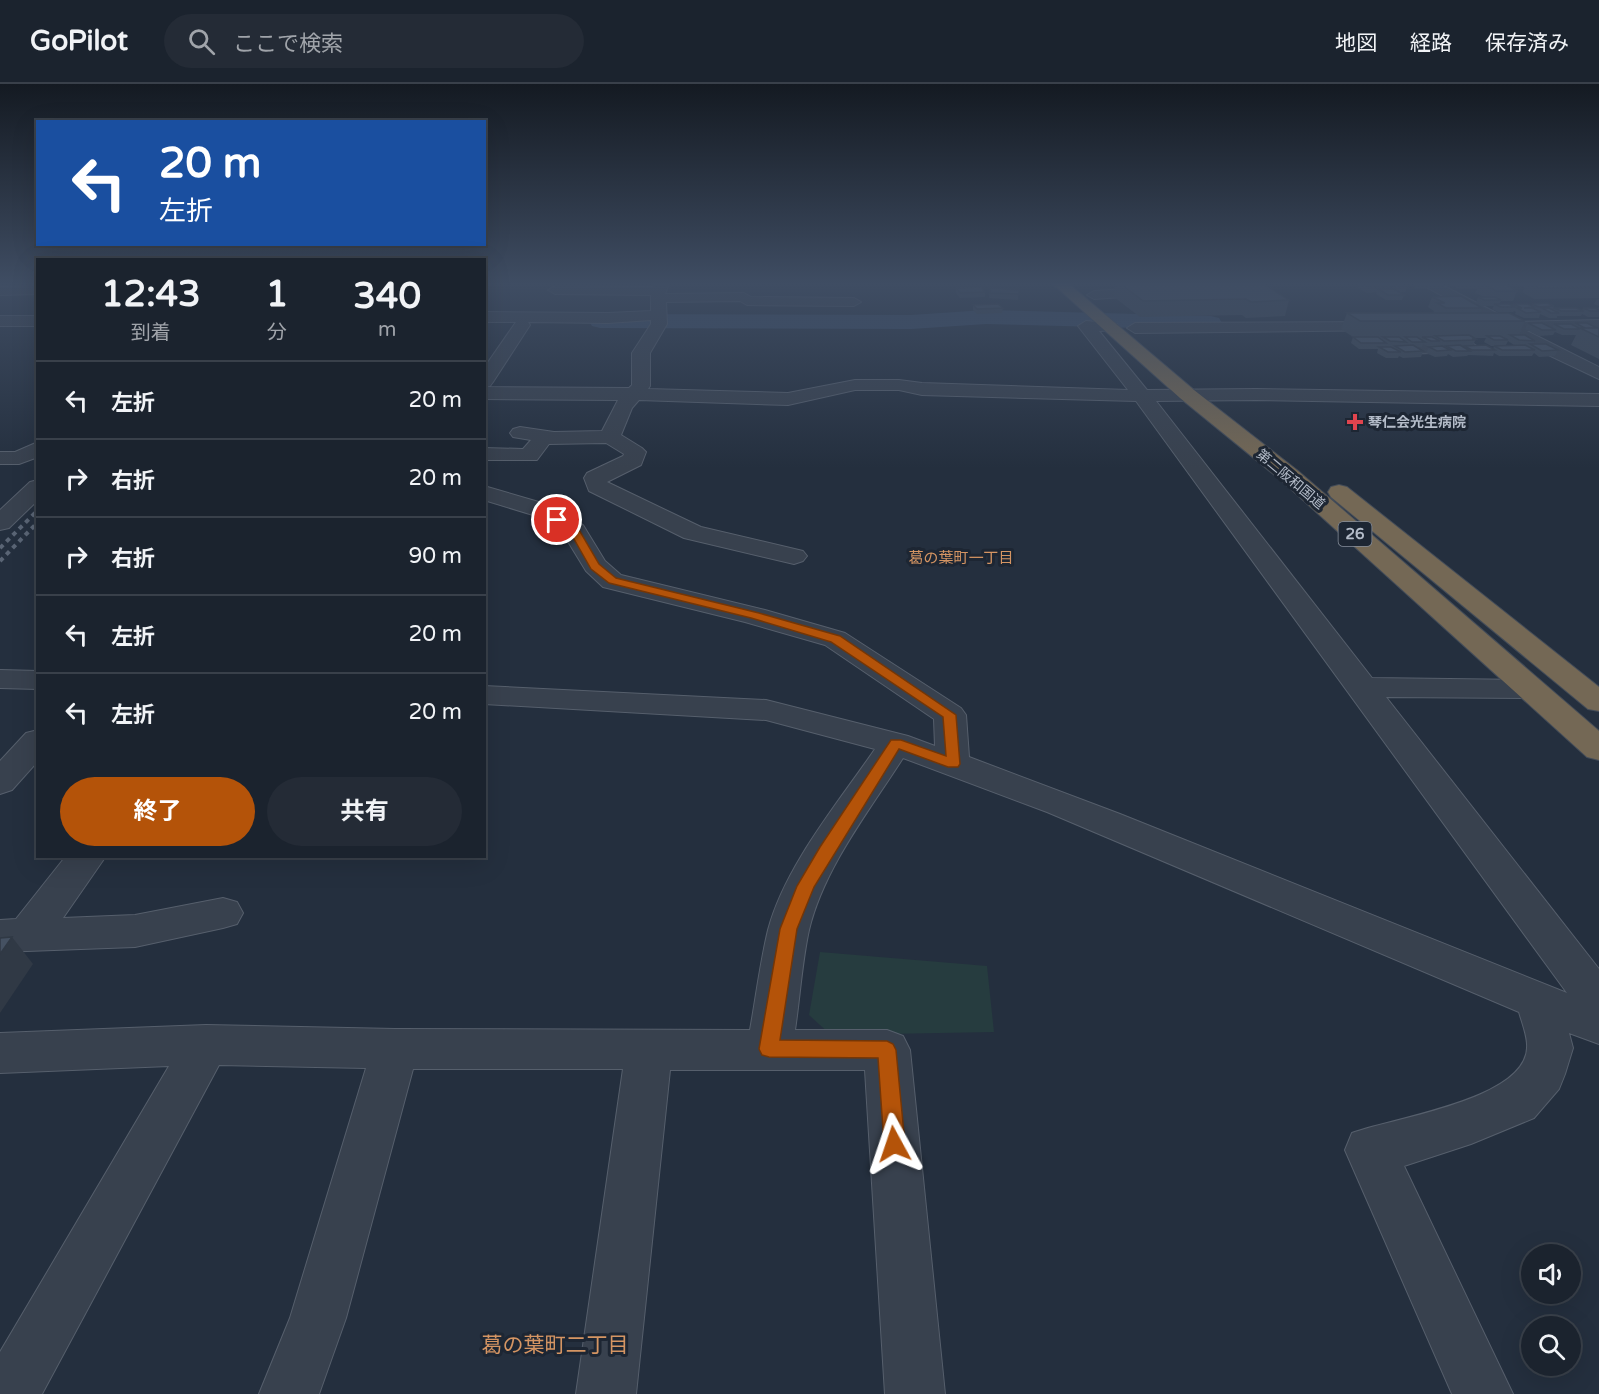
<!DOCTYPE html>
<html lang="ja">
<head>
<meta charset="utf-8">
<style>
  body { margin:0; font-family:"Varela Round","Noto Sans JP",sans-serif; background:#242b36; color:#f1f3f6; height:100vh; display:flex; flex-direction:column; font-size:22px; white-space:nowrap }
  * { box-sizing:border-box; margin:0 }
  p { font-size:20px; color:#a0a4aa }
  .icon { flex:none; width:33px; height:33px; fill:none; stroke:currentColor; stroke-width:2; stroke-linecap:round; stroke-linejoin:round }
  .map { position:relative; flex:1; overflow:hidden }
  .drawer { position:absolute; left:36px; top:174px; width:450px; height:600px; display:flex; flex-direction:column; background:#1b232e; border-radius:0px; box-shadow:0 6px 24px #0002,0 0 0 2px #39404a }
  .drawer>* { flex:none }
  .hud { position:absolute; left:36px; top:36px; width:450px; height:126px; border-radius:0px; box-shadow:0 6px 24px #0002,0 0 0 2px #39404a; background:#1a4fa0; color:#fff; overflow:hidden }
  .buttons { position:absolute; left:1521px; top:1160px; display:grid; gap:12px }
  .buttons a { display:grid; place-items:center; width:60px; height:60px; border-radius:50%; background:#1b232e; box-shadow:0 6px 24px #0002,0 0 0 2px #39404a; font-size:30px }
  .pin { position:absolute; display:grid; place-items:center; width:51px; height:51px; color:#fff; margin:-26px; border:3px solid #fff; border-radius:50%; box-shadow:0 2px 6px #0007 }
  .me { position:absolute; width:66px; margin:-33px; rotate:355deg; stroke-linejoin:round; filter:drop-shadow(0 0 4px #0008) }
  .turn { display:flex; align-items:center; gap:21px; height:126px; padding:0 24px; font-size:27px }
  .turn .icon { width:78px; height:78px; stroke-width:2.5 }
  .turn b { display:block; font-size:42px; line-height:51px }
  .eta { display:flex; justify-content:space-evenly; align-items:center; height:102px; text-align:center }
  .eta b { font-size:36px; font-weight:700; line-height:42px }
  .primary-button { display:flex; gap:12px; margin-top:auto; padding:12px 24px }
  .primary-button a { flex:1; height:69px; border-radius:36px; background:#b45309; color:#fff; font-size:24px; font-weight:700; line-height:69px; text-align:center }
  .primary-button a+a { background:#242b36; color:#f1f3f6 }
  ul { padding:0; list-style:none }
  li { display:flex; align-items:center; gap:18px; height:78px; padding:0 24px; border-top:2px solid #39404a }
  li div { flex:1 }
  li b { display:block; font-size:22px }
  li em { font-style:normal }
  header { display:flex; align-items:center; gap:36px; box-sizing:border-box; height:84px; padding:0 30px; background:#1b232e; border-bottom:2px solid #39404a }
  header strong { font-size:28px }
  nav { display:flex; gap:33px; margin-inline-start:auto; font-size:21px }
  .search { width:420px; height:54px; background:#242b36; display:flex; align-items:center; gap:15px; box-sizing:border-box; padding:0 21px; border-radius:33px; color:#a0a4aa; font-size:22px }
  .map>svg:first-child { display:block }
  .green { fill:#263c3f }
  .lines { fill:none; stroke-linecap:round; stroke-linejoin:round }
  .river { fill:#394c67; fill-rule:evenodd }
  .minor-casing { stroke:#565f6c; stroke-width:2 }
  .highway-casing { stroke:#434c59; stroke-width:2 }
  .minor { fill:#38414e; fill-rule:evenodd }
  .highway { fill:#746855; fill-rule:evenodd }
  .rail { stroke:#5a6575; stroke-width:4; stroke-dasharray:4.5 4.5; stroke-linecap:butt }
  .wall { fill:#3b4654; fill-rule:evenodd }
  .shaded-wall { fill:#303945 }
  .building { fill:#455162; stroke:#303945; stroke-width:1.5 }
  .route { fill:#b45309; stroke:#753606; stroke-width:1.5 }
  .health-dot { fill:#e0444e; stroke:#1d2633; stroke-width:2 }
  .labels { text-anchor:middle; stroke-width:6; stroke-linejoin:round; paint-order:stroke }
  .far-poi-label { font-size:14px; font-weight:bold; fill:#b4bcc9; stroke:#1d2633; text-anchor:start }
  .far-street-label { font-size:14px; fill:#b4bcc9; stroke:#1d2633 }
  .shield { fill:#1d2633; stroke:#878f9c; stroke-width:1.5 }
  .shield-label { font-size:15px; font-weight:bold; fill:#b4bcc9 }
  .far-neighbourhood-label { font-size:15px; fill:#d59563; stroke:#1d2633 }
  .near-neighbourhood-label { font-size:21px; fill:#d59563; stroke:#1d2633 }
</style>
</head>
<body>
<header>
<strong>GoPilot</strong>
<div class="search"><svg class="icon" aria-label="search" viewBox="0 0 24 24"><circle cx="10" cy="10" r="6"/><path d="M15 15l6 6"/></svg>ここで検索</div>
<nav><a>地図</a><a>経路</a><a>保存済み</a></nav>
</header>
<div class="map">
<svg width="1599" height="1310" viewBox="0 0 1599 1310">
  <rect width="100%" height="100%" fill="#242f3e"/>
  <path class="green" d="M 820,868 L 987,882 L 994,948 L 831,951 L 809,931 Z"/>
  <g class="lines">
    <path class="river" d="M 986,226 L 1211,232 L 1219,234 L 1222,239 L 1219,244 L 1211,246 L 986,240 L 911,245 L 600,244 L 592,242 L 589,237 L 592,232 L 600,230 L 911,231 Z"/>
    <g class="minor-casing">
      <path id="minor" d="M 655,200 L 669,200 L 665,210 L 744,209 L 751,213 L 854,214 L 861,218 L 854,222 L 747,221 L 740,217 L 666,218 L 667,240 L 650,269 L 650,302 L 648,305 L 788,309 L 855,296 L 899,296 L 922,299 L 1128,306 L 1078,242 L 1086,237 L 1117,240 L 1119,243 L 1117,246 L 1099,247 L 1147,306 L 1256,305 L 1599,310 L 1599,322 L 1256,316 L 1156,317 L 1372,594 L 1530,596 L 1541,598 L 1545,605 L 1541,612 L 1530,614 L 1386,613 L 1599,885 L 1599,960 L 1569,949 L 1573,964 L 1565,990 L 1559,1005 L 1534,1034 L 1471,1060 L 1404,1082 L 1513,1310 L 1452,1310 L 1345,1066 L 1352,1049 C 1392,1034 1525,1016 1527,964 C 1528,953 1522,939 1519,928 L 1047,728 L 903,674 C 869,727 824,784 809,846 C 802,878 800,913 795,946 L 887,946 L 903,952 L 910,966 L 945,1310 L 885,1310 L 865,986 L 670,986 L 636,1310 L 576,1310 L 623,985 L 413,985 L 346,1234 L 319,1310 L 259,1310 L 290,1234 L 366,984 L 219,981 L 42,1310 L 0,1310 L 0,1268 L 169,982 L 0,989 L 0,949 L 206,941 L 395,945 L 750,946 C 756,913 760,879 768,846 C 785,782 838,719 875,665 L 766,636 L 484,620 L 484,602 L 766,616 L 908,652 L 935,662 L 934,635 L 825,561 L 745,538 L 603,503 L 586,487 L 564,451 L 533,431 L 484,416 L 484,402 L 549,421 L 583,441 L 605,477 L 621,491 L 765,526 L 845,549 L 961,624 L 966,631 L 969,673 L 1120,730 L 1567,909 L 1136,317 L 922,311 L 899,306 L 855,306 L 788,321 L 639,316 L 632,324 L 621,351 L 642,364 L 646,368 L 641,381 L 607,398 L 701,443 L 803,467 L 807,472 L 803,477 L 794,480 L 684,454 L 589,407 L 584,394 L 587,389 L 623,372 L 624,370 L 606,359 L 549,360 L 537,376 L 484,376 L 484,364 L 523,365 L 531,356 L 513,353 L 510,349 L 513,345 L 520,343 L 554,348 L 602,347 L 618,316 L 484,315 L 484,303 L 629,304 L 632,301 L 632,269 L 651,240 L 651,236 L 608,239 L 528,238 L 530,241 L 493,298 L 490,302 L 484,303 L 484,284 L 516,238 L 484,238 L 484,228 L 608,229 L 651,227 L 651,211 L 555,210 L 548,206 L 555,202 L 653,203 Z
        M 1421,200 L 1440,200 L 1514,238 L 1599,236 L 1599,246 L 1527,247 L 1599,283 L 1599,295 L 1523,259 L 1506,247 L 1473,246 L 1471,243 L 1473,240 L 1490,238 Z
        M 38,202 L 38,210 L 0,211 L 0,203 Z
        M 1160,203 L 1167,207 L 1165,210 L 1094,215 L 1087,211 L 1094,207 Z
        M 0,232 L 38,232 L 38,242 L 0,242 Z
        M 1388,238 L 1394,240 L 1396,243 L 1394,246 L 1135,249 L 1127,244 L 1135,239 Z
        M 1472,259 L 1480,264 L 1478,268 L 1390,270 L 1382,265 L 1390,260 Z
        M 38,358 L 38,373 L 19,380 L 0,380 L 0,368 L 15,368 Z
        M 38,396 L 38,416 L 9,444 L 0,446 L 0,426 L 30,398 Z
        M 0,586 L 38,587 L 38,605 L 0,604 Z
        M 38,646 L 38,677 L 12,706 L 0,710 L 0,677 L 26,649 Z
        M 66,772 L 106,772 L 63,834 L 135,831 L 223,814 L 237,818 L 243,829 L 237,840 L 223,844 L 135,863 L 0,868 L 0,836 L 16,835 Z"/>
    </g>
    <g class="highway-casing">
      <path id="highway" d="M 1053,200 L 1069,200 L 1194,306 L 1298,387 L 1599,647 L 1599,676 L 1587,673 L 1282,397 L 1180,314 Z
        M 1339,401 L 1347,403 L 1599,603 L 1599,627 L 1588,625 L 1331,413 L 1328,408 L 1331,403 Z"/>
    </g>
    <use href="#minor" class="minor"/>
    <use href="#highway" class="highway"/>
    <path class="rail" d="M 0,464 L 38,426
      M 0,477 L 38,438"/>
  </g>
  <path class="wall" d="M 1116,200 L 1264,200 L 1289,216 L 1285,232 L 1246,234 L 1242,231 L 1140,233 L 1114,213 Z
    M 1359,200 L 1389,200 L 1391,202 L 1391,200 L 1402,200 L 1407,203 L 1405,208 L 1400,208 L 1404,211 L 1402,216 L 1386,216 L 1376,210 L 1377,208 L 1367,209 L 1358,204 Z
    M 1414,200 L 1431,200 L 1430,204 L 1416,205 L 1413,202 Z
    M 1451,200 L 1508,200 L 1507,202 L 1517,207 L 1513,217 L 1501,217 L 1499,220 L 1512,221 L 1513,220 L 1532,221 L 1532,220 L 1554,222 L 1553,226 L 1554,224 L 1582,226 L 1583,224 L 1597,225 L 1599,223 L 1599,233 L 1588,233 L 1582,230 L 1581,232 L 1557,232 L 1557,234 L 1549,234 L 1540,230 L 1539,234 L 1524,234 L 1515,230 L 1516,228 L 1514,227 L 1513,228 L 1498,228 L 1492,225 L 1494,222 L 1482,222 L 1476,219 L 1478,213 L 1484,213 L 1475,209 L 1477,205 L 1459,205 Z
    M 1518,200 L 1599,200 L 1599,214 L 1534,215 L 1522,208 L 1525,204 Z
    M 956,204 L 985,208 L 985,213 L 960,214 L 956,209 Z
    M 990,204 L 1019,206 L 1018,216 L 989,214 Z
    M 1432,213 L 1482,224 L 1480,229 L 1525,237 L 1519,251 L 1535,257 L 1533,260 L 1558,266 L 1555,272 L 1539,273 L 1534,269 L 1532,272 L 1499,272 L 1494,269 L 1493,272 L 1468,271 L 1467,272 L 1453,273 L 1448,270 L 1447,272 L 1435,273 L 1426,269 L 1429,263 L 1423,260 L 1422,263 L 1417,263 L 1423,267 L 1421,273 L 1403,274 L 1399,272 L 1398,274 L 1386,274 L 1377,269 L 1378,265 L 1359,265 L 1351,259 L 1353,253 L 1341,245 L 1347,229 L 1433,229 L 1434,227 L 1428,223 ZM 1475,254 L 1486,254 L 1484,258 L 1491,262 L 1494,262 L 1493,265 L 1473,261 L 1476,255 ZM 1508,257 L 1514,261 L 1506,261 Z
    M 1597,215 L 1599,215 L 1599,222 L 1594,220 Z
    M 973,221 L 1003,224 L 1002,229 L 977,230 L 973,226 Z
    M 1528,239 L 1552,244 L 1554,240 L 1574,242 L 1575,239 L 1599,244 L 1599,275 L 1571,261 L 1576,251 L 1562,251 L 1555,248 L 1553,251 L 1539,252 L 1525,245 Z"/>
  <path class="shaded-wall" d="M 12,853 L 33,880 L 0,929 L 0,870 Z"/>
  <path class="building" d="M 1121,200 L 1264,200 L 1289,216 L 1251,218 L 1246,215 L 1143,217 Z
    M 1363,200 L 1389,200 L 1394,203 L 1369,203 Z
    M 1395,200 L 1402,200 L 1407,203 L 1400,203 Z
    M 1484,200 L 1505,200 L 1517,207 L 1496,207 Z
    M 1532,200 L 1599,200 L 1599,203 L 1539,204 Z
    M 981,203 L 985,208 L 960,209 L 956,204 Z
    M 990,204 L 1019,206 L 1019,210 L 990,209 Z
    M 1378,205 L 1394,205 L 1404,211 L 1388,211 Z
    M 1461,212 L 1482,224 L 1446,224 L 1437,219 L 1445,219 L 1432,213 Z
    M 1478,213 L 1495,213 L 1501,216 L 1484,216 Z
    M 1547,219 L 1554,222 L 1539,223 L 1532,220 Z
    M 998,220 L 1003,224 L 977,225 L 973,221 Z
    M 1494,220 L 1509,220 L 1515,223 L 1501,223 Z
    M 1513,220 L 1528,220 L 1534,223 L 1524,224 L 1532,224 L 1541,228 L 1526,229 L 1517,224 L 1522,224 Z
    M 1542,224 L 1549,224 L 1559,229 L 1551,229 Z
    M 1554,224 L 1576,224 L 1584,227 L 1561,227 Z
    M 1583,224 L 1595,224 L 1599,226 L 1599,227 L 1590,227 Z
    M 1347,229 L 1509,229 L 1525,237 L 1360,237 Z
    M 1528,239 L 1542,239 L 1556,246 L 1542,246 Z
    M 1575,239 L 1587,239 L 1597,244 L 1585,244 Z
    M 1554,240 L 1571,240 L 1579,244 L 1579,245 L 1564,245 Z
    M 1580,244 L 1599,244 L 1599,253 Z
    M 1469,251 L 1476,255 L 1472,255 L 1475,256 L 1444,257 L 1435,252 Z
    M 1510,251 L 1525,251 L 1535,257 L 1519,256 Z
    M 1487,252 L 1500,252 L 1508,256 L 1494,256 Z
    M 1353,253 L 1378,253 L 1386,259 L 1361,259 Z
    M 1383,253 L 1399,253 L 1406,258 L 1390,257 Z
    M 1405,253 L 1417,253 L 1425,258 L 1412,258 Z
    M 1422,253 L 1432,253 L 1440,257 L 1431,257 Z
    M 1530,260 L 1546,260 L 1558,266 L 1542,267 Z
    M 1413,261 L 1423,267 L 1405,268 L 1395,262 Z
    M 1460,261 L 1470,267 L 1456,267 L 1446,262 Z
    M 1486,261 L 1495,266 L 1472,266 L 1464,262 Z
    M 1525,261 L 1535,266 L 1502,266 L 1494,262 Z
    M 1442,262 L 1450,266 L 1437,267 L 1429,263 Z
    M 1379,263 L 1391,263 L 1401,268 L 1388,268 Z
    M 12,853 L 0,870 L 0,854 Z"/>
  <linearGradient id="sky" x2="0" y2="1"><stop stop-color="#141a22"/><stop offset="0.52" stop-color="#3f4d63"/><stop offset="1" stop-color="#3f4d63" stop-opacity="0"/></linearGradient>
  <rect width="1599" height="384" fill="url(#sky)"/>
  <path class="route" d="M 557,433 L 578,444 L 599,480 L 616,494 L 759,529 L 840,552 L 956,631 L 960,680 L 958,683 L 948,683 L 899,665 L 814,803 L 797,845 L 780,956 L 887,957 L 893,960 L 896,966 L 905,1060 L 902,1067 L 894,1070 L 887,1067 L 884,1060 L 878,974 L 769,973 L 762,971 L 759,965 L 780,845 L 797,802 L 820,763 L 891,656 L 901,656 L 946,672 L 943,633 L 831,558 L 751,534 L 609,499 L 591,485 L 570,448 L 554,438 L 554,434 Z"/>
  <path class="health-dot" d="M1352 329h6v6h6v6h-6v6h-6v-6h-6v-6h6z"/>
  <g class="labels">
    <g class="far-poi-label">
      <text x="1368" y="343">琴仁会光生病院</text>
    </g>
    <g class="far-street-label">
      <text transform="translate(1291 395) rotate(40)" y="5">第二阪和国道</text>
    </g>
    <rect class="shield" x="1338.5" y="438" width="33" height="24" rx="4.5"/>
    <g class="shield-label">
      <text x="1355" y="455">26</text>
    </g>
    <g class="far-neighbourhood-label">
      <text x="961" y="479">葛の葉町一丁目</text>
    </g>
    <g class="near-neighbourhood-label">
      <text x="555" y="1268">葛の葉町二丁目</text>
    </g>
  </g>
</svg>
<div class="buttons">
<a><svg class="icon" aria-label="sound" viewBox="0 0 24 24"><path d="M4 9h4l5-4v14l-5-4H4zM17 9q2 3 0 6"/></svg></a>
<a><svg class="icon" aria-label="search" viewBox="0 0 24 24"><circle cx="10" cy="10" r="6"/><path d="M15 15l6 6"/></svg></a>
</div>
<div class="pin" style="left:557px;top:436px;background:#d93025"><svg class="icon" aria-label="arrive" viewBox="0 0 24 24"><path d="M6 21V4h12l-3 4 3 4H6"/></svg></div>
<svg class="me" style="left:894px;top:1060px" viewBox="-20 -20 40 40"><path d="M0-17L14 15 0 8-14 15z" fill="#b45309" stroke="#fff" stroke-width="4"/></svg>
<div class="hud">
<div class="turn"><svg class="icon" aria-label="left" viewBox="0 0 24 24"><path d="M17 20v-9H6M10 6l-5 5 5 5"/></svg><div><b>20 m</b>左折</div></div>
</div>
<section class="drawer">
<div class="eta">
<div><b>12:43</b><p>到着</p></div>
<div><b>1</b><p>分</p></div>
<div><b>340</b><p>m</p></div>
</div>
<ul>
<li><svg class="icon" aria-label="left" viewBox="0 0 24 24"><path d="M17 20v-9H6M10 6l-5 5 5 5"/></svg><div><b>左折</b></div><em>20 m</em></li>
<li><svg class="icon" aria-label="right" viewBox="0 0 24 24"><path d="M7 20v-9h11M14 6l5 5-5 5"/></svg><div><b>右折</b></div><em>20 m</em></li>
<li><svg class="icon" aria-label="right" viewBox="0 0 24 24"><path d="M7 20v-9h11M14 6l5 5-5 5"/></svg><div><b>右折</b></div><em>90 m</em></li>
<li><svg class="icon" aria-label="left" viewBox="0 0 24 24"><path d="M17 20v-9H6M10 6l-5 5 5 5"/></svg><div><b>左折</b></div><em>20 m</em></li>
<li><svg class="icon" aria-label="left" viewBox="0 0 24 24"><path d="M17 20v-9H6M10 6l-5 5 5 5"/></svg><div><b>左折</b></div><em>20 m</em></li>
</ul>
<div class="primary-button"><a>終了</a><a>共有</a></div>
</section>
</div>
</body>
</html>
